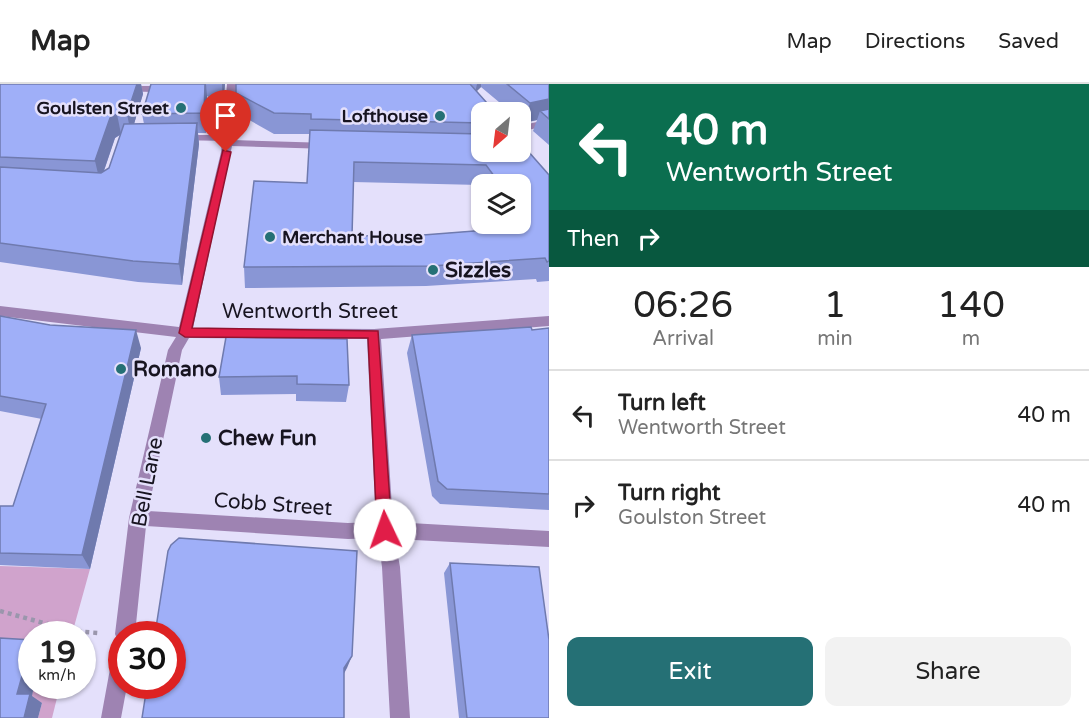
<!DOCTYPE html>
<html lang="en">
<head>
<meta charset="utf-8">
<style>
  body { margin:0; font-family:"Varela Round",sans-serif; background:#f2f2f2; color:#222; height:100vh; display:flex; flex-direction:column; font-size:22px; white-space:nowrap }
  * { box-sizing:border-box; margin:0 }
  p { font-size:20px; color:#767676 }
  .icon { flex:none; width:33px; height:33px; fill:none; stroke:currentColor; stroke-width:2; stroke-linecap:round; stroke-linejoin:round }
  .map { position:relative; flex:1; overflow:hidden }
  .sheet { display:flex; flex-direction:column; background:#fff; width:540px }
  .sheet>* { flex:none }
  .banner { background:#0b6e4f; color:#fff; overflow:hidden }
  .needle { width:39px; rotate:208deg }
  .tools { position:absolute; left:471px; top:18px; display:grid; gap:12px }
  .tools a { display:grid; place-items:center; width:60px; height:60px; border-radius:12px; background:#fff; box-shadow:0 2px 4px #0004; font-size:30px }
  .speed { position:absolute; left:18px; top:537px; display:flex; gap:12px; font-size:30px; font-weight:700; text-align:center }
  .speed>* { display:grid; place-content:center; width:78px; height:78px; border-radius:50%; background:#fff; box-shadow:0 2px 4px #0004; line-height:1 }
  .speed small { font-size:15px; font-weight:400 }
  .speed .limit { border:9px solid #d22; background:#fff; color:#111 }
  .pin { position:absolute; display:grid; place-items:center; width:51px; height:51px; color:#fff; margin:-62px -26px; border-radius:50% 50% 50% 0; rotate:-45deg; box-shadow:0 0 6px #0007 }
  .pin .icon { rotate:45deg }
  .me { position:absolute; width:66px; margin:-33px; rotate:357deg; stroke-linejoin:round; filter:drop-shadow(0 0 4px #0008) }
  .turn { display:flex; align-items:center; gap:21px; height:126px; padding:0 18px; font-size:27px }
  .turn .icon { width:78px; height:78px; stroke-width:2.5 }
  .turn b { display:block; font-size:42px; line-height:51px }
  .then { display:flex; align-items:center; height:57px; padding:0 18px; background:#0003; gap:12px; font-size:22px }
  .eta { display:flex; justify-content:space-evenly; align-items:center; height:102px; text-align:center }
  .eta b { font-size:36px; font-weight:600; line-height:42px }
  .action { display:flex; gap:12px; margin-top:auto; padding:12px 18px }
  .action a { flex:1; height:69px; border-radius:12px; background:#257075; color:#fff; font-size:24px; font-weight:600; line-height:69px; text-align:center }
  .action a+a { background:#f2f2f2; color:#222 }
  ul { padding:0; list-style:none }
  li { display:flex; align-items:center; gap:18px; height:90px; padding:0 18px; border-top:2px solid #e0e0e0 }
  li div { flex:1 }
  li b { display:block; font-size:22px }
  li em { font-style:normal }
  header { display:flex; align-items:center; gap:36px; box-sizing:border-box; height:84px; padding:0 30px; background:#fff; border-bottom:2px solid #e0e0e0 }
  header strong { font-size:28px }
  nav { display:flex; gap:33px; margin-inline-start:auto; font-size:21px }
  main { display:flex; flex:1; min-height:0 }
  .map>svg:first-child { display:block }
  .green { fill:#d0a3cc }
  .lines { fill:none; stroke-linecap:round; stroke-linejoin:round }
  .path { stroke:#9a96ac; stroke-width:4.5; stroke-dasharray:4 4; stroke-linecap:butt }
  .service { fill:#9e83b2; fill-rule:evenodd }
  .minor { fill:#9e83b2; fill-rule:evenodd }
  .wall { fill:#8996d5; fill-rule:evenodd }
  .shaded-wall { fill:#6f7aae }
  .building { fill:#9faff8; stroke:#6f7aae; stroke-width:1.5; fill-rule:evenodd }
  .route { fill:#e11d48; stroke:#92132f; stroke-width:1.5 }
  .poi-dot { fill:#257075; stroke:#e4e0fb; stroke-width:2 }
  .labels { text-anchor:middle; stroke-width:5; stroke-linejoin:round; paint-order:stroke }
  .far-poi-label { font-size:18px; font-weight:bold; fill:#171420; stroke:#e4e0fb; text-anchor:end }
  .poi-label { font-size:21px; font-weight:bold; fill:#171420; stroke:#e4e0fb; text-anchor:start }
  .street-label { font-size:21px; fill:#171420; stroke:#e4e0fb }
</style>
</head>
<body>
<header>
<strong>Map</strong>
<nav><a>Map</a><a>Directions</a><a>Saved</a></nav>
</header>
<main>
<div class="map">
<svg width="549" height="634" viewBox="0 0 549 634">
  <rect width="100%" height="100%" fill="#e4e0fb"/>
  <path class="green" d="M 0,482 L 90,485 L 72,550 L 32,550 L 31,566 L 0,564 Z
    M 34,602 L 60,602 L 52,634 L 38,634 L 42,619 L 30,618 Z"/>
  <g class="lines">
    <path class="path" d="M 0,527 L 73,547 L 98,549"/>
    <path class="service" d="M 122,2 L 152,2 L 157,5 L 152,8 L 119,7 L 117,5 Z
      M 179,51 L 227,51 L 232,54 L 227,57 L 175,56 L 174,54 Z"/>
    <path class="minor" d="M 227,0 L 237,0 L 232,56 L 329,59 L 334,62 L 329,65 L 232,62 L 193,244 L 374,245 L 549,232 L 549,242 L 381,255 L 393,438 L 549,447 L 549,463 L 395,455 L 400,483 L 410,634 L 390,634 L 382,483 L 378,454 L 348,455 L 146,442 L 135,550 L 122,550 L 122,558 L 118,557 L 115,550 L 129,434 L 168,266 L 176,253 L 0,232 L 0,222 L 179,243 L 221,68 ZM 189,254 L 367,255 L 376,438 L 348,439 L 148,427 L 182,266 Z
      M 549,35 L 549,41 L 520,48 L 520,42 Z
      M 122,564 L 122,602 L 127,602 L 121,634 L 101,634 L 112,574 L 115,567 Z"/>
  </g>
  <path class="wall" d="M 0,0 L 141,0 L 143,10 L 134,40 L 144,40 L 142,30 L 151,0 L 225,0 L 223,21 L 207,12 L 206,49 L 198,49 L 199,60 L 182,201 L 138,198 L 0,178 ZM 120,51 L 109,84 L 104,87 L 115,54 Z
    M 236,0 L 549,0 L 549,61 L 533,47 L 537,36 L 523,39 L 520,37 L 520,28 L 511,28 L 481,3 L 476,7 L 482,28 L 482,68 L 549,91 L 549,197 L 537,198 L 536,195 L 426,202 L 245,204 L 244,183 L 307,99 L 310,50 L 274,50 L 237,29 ZM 353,98 L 480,101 L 482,104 L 482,100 L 520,100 L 520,140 L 504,140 L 508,144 L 423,151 L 352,152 Z
    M 0,232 L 141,264 L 90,485 L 0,481 L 0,422 L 13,422 L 42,335 L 0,327 Z
    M 549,244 L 549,426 L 440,420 L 432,412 L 407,269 L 412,251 L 532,246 Z
    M 226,253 L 349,301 L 346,318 L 296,317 L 296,310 L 221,311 L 219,293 Z
    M 450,479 L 549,634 L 459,634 L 444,489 Z"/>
  <path class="shaded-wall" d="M 137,0 L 141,0 L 143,10 L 131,50 L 127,30 Z
    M 205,0 L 206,0 L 207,12 L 206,49 L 204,29 Z
    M 222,0 L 225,0 L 223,21 Z
    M 477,0 L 481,0 L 481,3 L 475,9 Z
    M 549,15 L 549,34 L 540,27 L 537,36 L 523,39 L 530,19 Z
    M 117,30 L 121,50 L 115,54 L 100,98 L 95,77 L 110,34 Z
    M 197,39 L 199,60 L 182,201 L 179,180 Z
    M 136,246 L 141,264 L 90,485 L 82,471 Z
    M 32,557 L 32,602 L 34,602 L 32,612 L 42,619 L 38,634 L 24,634 L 17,610 Z
    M 352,572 L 347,584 L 340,597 L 344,584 Z"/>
  <path class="building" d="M 0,0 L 137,0 L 127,30 L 117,30 L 110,34 L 95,77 L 0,73 Z
    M 151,0 L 205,0 L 204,29 L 142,30 Z
    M 236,0 L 470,0 L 495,28 L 482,28 L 482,39 L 311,35 L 311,30 L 274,29 L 236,9 Z
    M 507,0 L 549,0 L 549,15 L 530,19 Z
    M 549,25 L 549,35 L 540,27 Z
    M 197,39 L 179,180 L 133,177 L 0,159 L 0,83 L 101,89 L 109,84 L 124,40 Z
    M 310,46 L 482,50 L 482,68 L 520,68 L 520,58 L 549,91 L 549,177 L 547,178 L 545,174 L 431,182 L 244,183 L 254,97 L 307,99 ZM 354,78 L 486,81 L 500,100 L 520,100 L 520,132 L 528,143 L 423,151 L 352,152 Z
    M 0,232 L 50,241 L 136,246 L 82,471 L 0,469 L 0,422 L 13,422 L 46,320 L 0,312 Z
    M 531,243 L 532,246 L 549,244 L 549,410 L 447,405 L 438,397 L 412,251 Z
    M 226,253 L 347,255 L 349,301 L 297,300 L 297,292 L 219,293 Z
    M 179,454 L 357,467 L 352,572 L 344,584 L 344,634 L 142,634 L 147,602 L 172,602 L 172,550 L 155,550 L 168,467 L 171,461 Z
    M 450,479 L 539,483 L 549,556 L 549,634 L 467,634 Z
    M 0,554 L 32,556 L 17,610 L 30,610 L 24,634 L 0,634 Z"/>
  <path class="route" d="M 223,66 L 231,68 L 192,244 L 378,247 L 392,446 L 390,451 L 385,453 L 379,451 L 377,446 L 368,254 L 185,253 L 179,249 Z"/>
  <g class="poi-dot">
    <circle cx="181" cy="24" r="6"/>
    <circle cx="440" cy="32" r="6"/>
    <circle cx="270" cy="153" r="6"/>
    <circle cx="433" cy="186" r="6"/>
    <circle cx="121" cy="285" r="6"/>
    <circle cx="206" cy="354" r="6"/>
  </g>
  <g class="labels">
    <g class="far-poi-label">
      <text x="169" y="30">Goulsten Street</text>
      <text x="428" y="38">Lofthouse</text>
      <text x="282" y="159" text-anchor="start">Merchant House</text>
    </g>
    <g class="poi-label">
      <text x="445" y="193">Sizzles</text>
      <text x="133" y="292">Romano</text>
      <text x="218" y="361">Chew Fun</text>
    </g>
    <g class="street-label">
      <text x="310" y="234">Wentworth Street</text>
      <text transform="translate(147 398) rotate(-79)" y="7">Bell Lane</text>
      <text transform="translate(273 420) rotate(4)" y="7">Cobb Street</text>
    </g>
  </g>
</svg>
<div class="tools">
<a><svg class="needle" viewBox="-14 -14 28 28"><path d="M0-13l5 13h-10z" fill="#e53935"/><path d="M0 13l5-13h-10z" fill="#767676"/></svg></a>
<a><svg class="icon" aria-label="layers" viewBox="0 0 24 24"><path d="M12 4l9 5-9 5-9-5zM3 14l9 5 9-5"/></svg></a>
</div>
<div class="speed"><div>19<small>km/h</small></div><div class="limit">30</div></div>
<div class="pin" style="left:226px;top:68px;background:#d93025"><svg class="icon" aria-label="arrive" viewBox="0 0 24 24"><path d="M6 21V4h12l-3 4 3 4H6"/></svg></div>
<svg class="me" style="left:385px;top:446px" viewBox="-20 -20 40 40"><circle r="19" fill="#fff"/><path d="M0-13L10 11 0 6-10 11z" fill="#e11d48"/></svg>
</div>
<section class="sheet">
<div class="banner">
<div class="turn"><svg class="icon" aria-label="left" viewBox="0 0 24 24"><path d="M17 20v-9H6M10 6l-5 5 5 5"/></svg><div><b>40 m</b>Wentworth Street</div></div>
<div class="then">Then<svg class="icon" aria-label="right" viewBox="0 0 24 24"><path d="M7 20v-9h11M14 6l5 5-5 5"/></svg></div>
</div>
<div class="eta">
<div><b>06:26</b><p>Arrival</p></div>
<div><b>1</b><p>min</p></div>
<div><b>140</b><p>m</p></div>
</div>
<ul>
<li><svg class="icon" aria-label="left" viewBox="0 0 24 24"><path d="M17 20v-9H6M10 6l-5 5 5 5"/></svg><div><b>Turn left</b><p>Wentworth Street</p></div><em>40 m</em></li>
<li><svg class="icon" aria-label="right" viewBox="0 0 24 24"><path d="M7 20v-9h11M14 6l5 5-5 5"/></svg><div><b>Turn right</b><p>Goulston Street</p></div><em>40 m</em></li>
</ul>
<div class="action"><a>Exit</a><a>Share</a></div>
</section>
</main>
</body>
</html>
